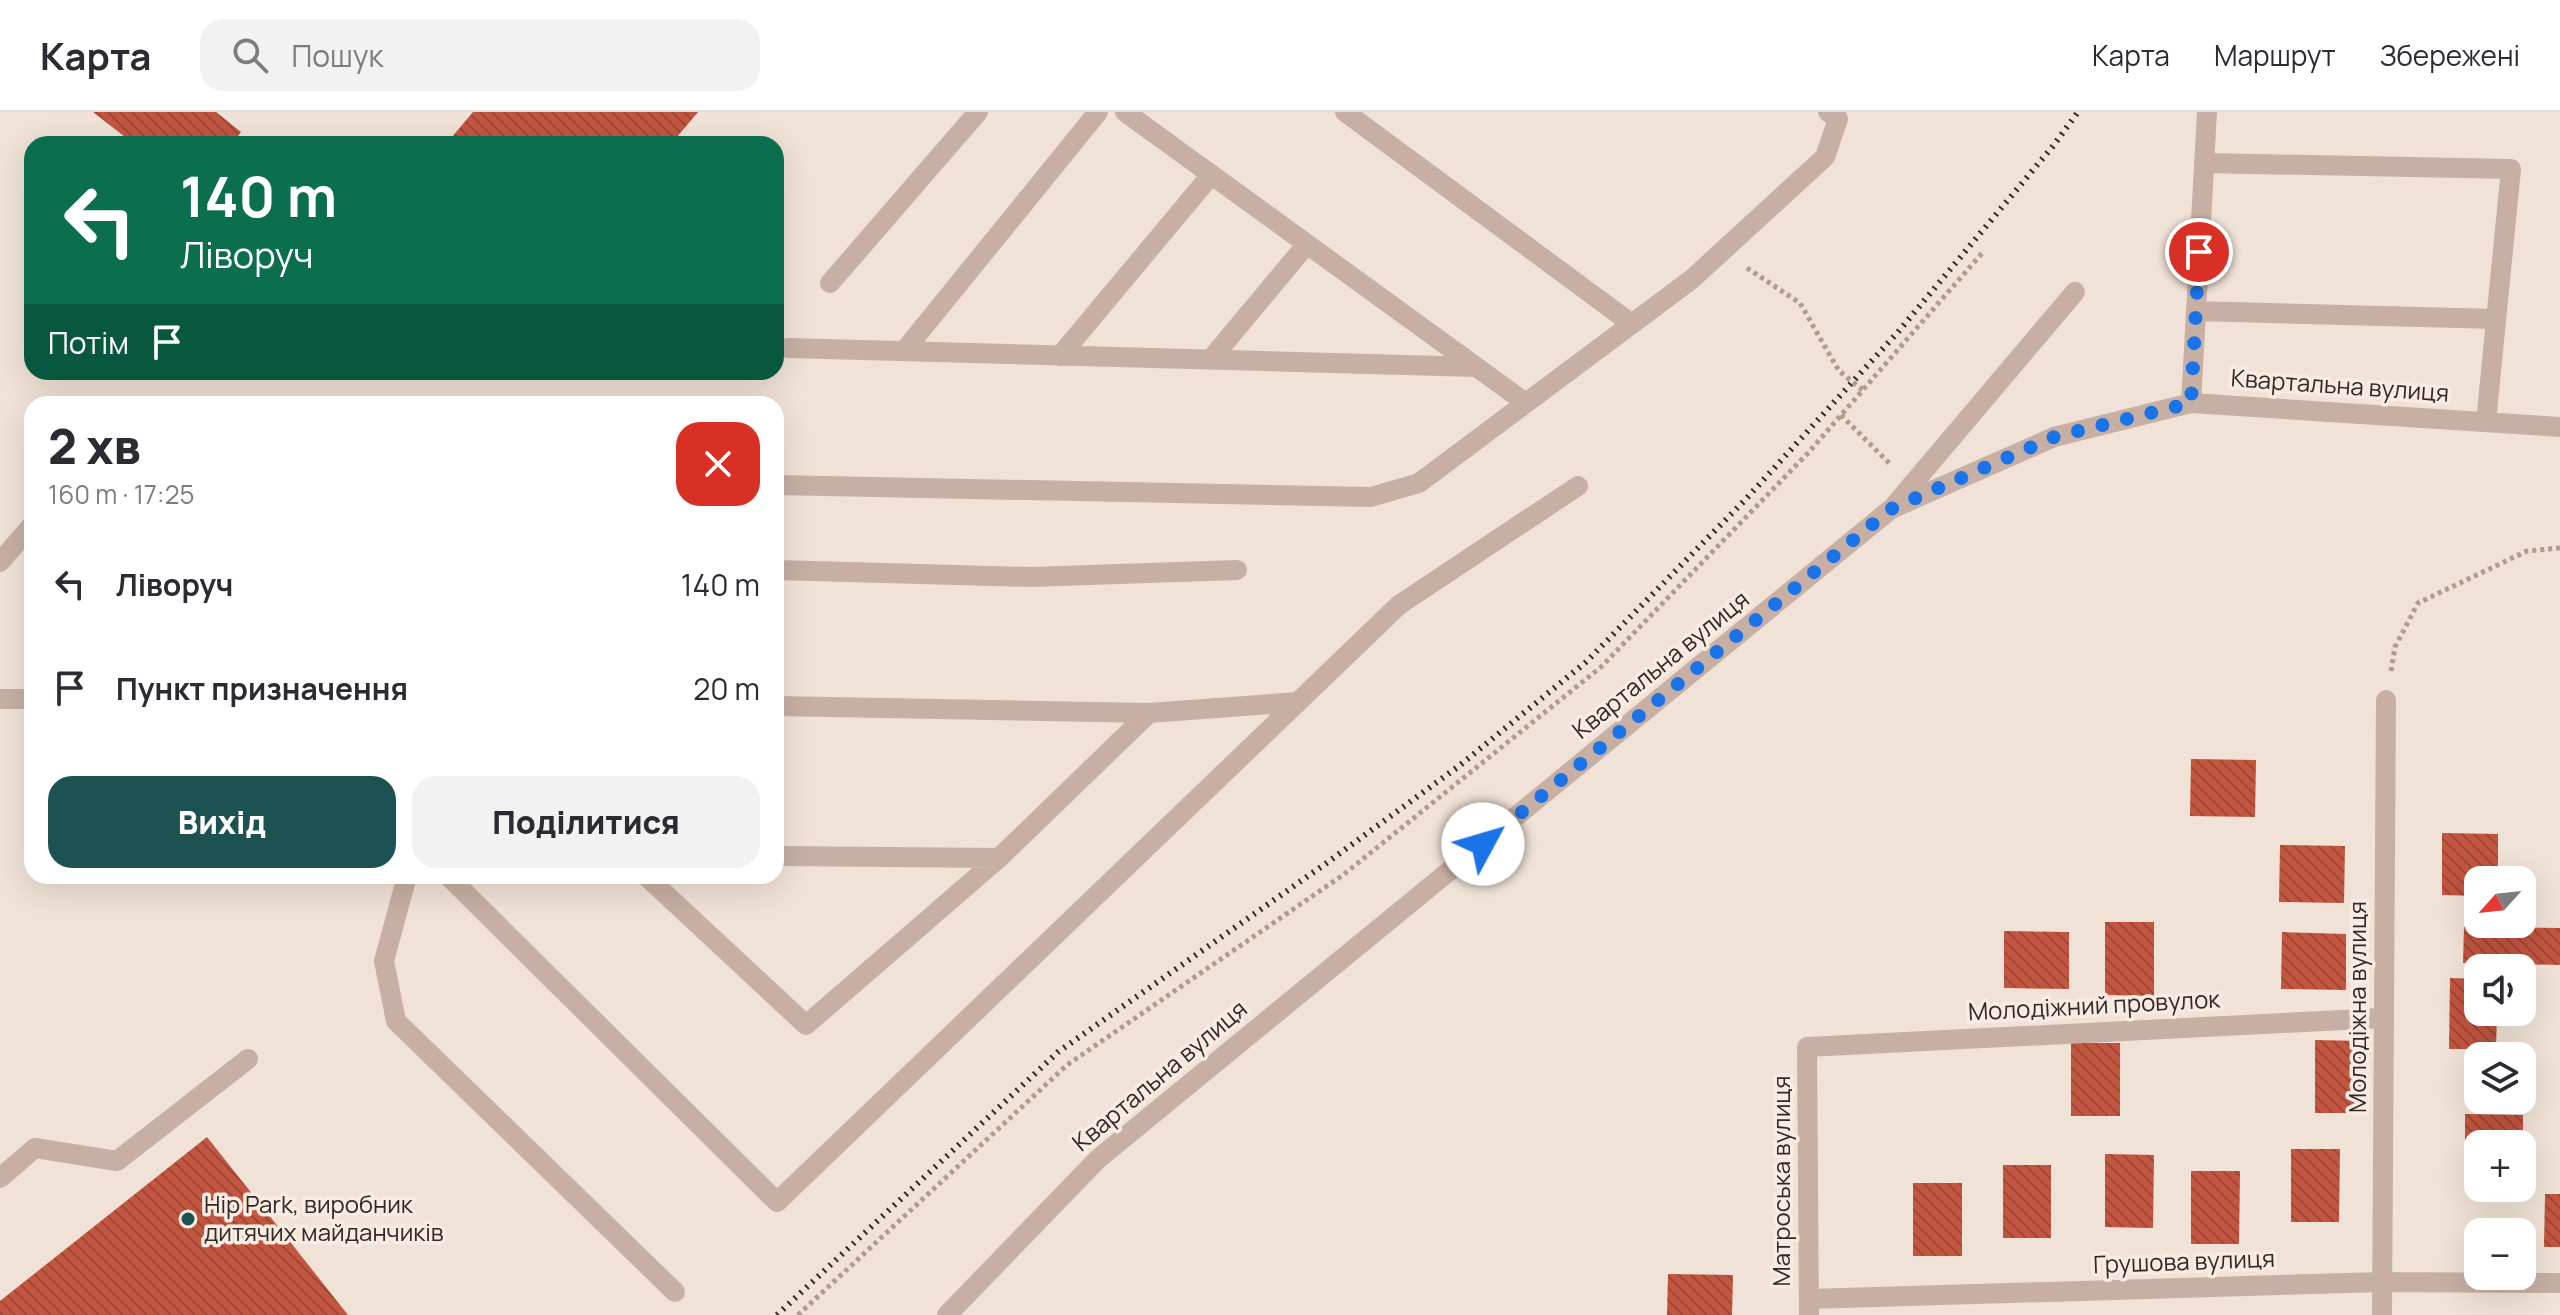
<!DOCTYPE html>
<html lang="uk">
<head>
<meta charset="utf-8">
<style>
  body { margin:0; font-family:Manrope,sans-serif; background:#f2f2f3; color:#2b2b33; height:100vh; display:flex; flex-direction:column; font-size:30px; white-space:nowrap }
  * { box-sizing:border-box; margin:0 }
  p { font-size:26px; color:#7c7c81 }
  .icon { flex:none; width:44px; height:44px; fill:none; stroke:currentColor; stroke-width:2; stroke-linecap:round; stroke-linejoin:round }
  .map { position:relative; flex:1; overflow:hidden }
  .side { position:absolute; left:24px; top:284px; width:760px; height:488px; display:flex; flex-direction:column; background:#fff; border-radius:24px; box-shadow:0 8px 32px #0002 }
  .side>* { flex:none }
  .hud { position:absolute; left:24px; top:24px; width:760px; height:244px; border-radius:24px; box-shadow:0 8px 32px #0002; background:#0b6e4f; color:#fff; overflow:hidden }
  .needle { width:52px; rotate:243deg }
  .tools { position:absolute; left:2464px; top:754px; display:grid; gap:16px }
  .tools a { display:grid; place-items:center; width:72px; height:72px; border-radius:16px; background:#fff; box-shadow:0 8px 32px #0002; font-size:40px }
  .pin { position:absolute; display:grid; place-items:center; width:68px; height:68px; color:#fff; margin:-34px; border:4px solid #fff; border-radius:50%; box-shadow:0 2px 8px #0007 }
  .me { position:absolute; width:88px; margin:-44px; rotate:51deg; stroke-linejoin:round; filter:drop-shadow(0 0 6px #0008) }
  .turn { display:flex; align-items:center; gap:28px; height:168px; padding:0 24px; font-size:36px }
  .turn .icon { width:104px; height:104px; stroke-width:2.5 }
  .turn b { display:block; font-size:56px; line-height:68px }
  .then { display:flex; align-items:center; height:76px; padding:0 24px; background:#0003; gap:16px; font-size:30px }
  .round { display:grid; place-items:center; flex:none; width:84px; height:84px; border-radius:24px; background:#f2f2f3 }
  .summary { display:flex; align-items:center; justify-content:space-between; height:136px; padding:0 24px }
  h1 { font-size:48px; font-weight:800; line-height:60px }
  .primary-button { display:flex; gap:16px; margin-top:auto; padding:16px 24px }
  .primary-button a { flex:1; height:92px; border-radius:24px; background:#1c5251; color:#fff; font-size:32px; font-weight:800; line-height:92px; text-align:center }
  .primary-button a+a { background:#f2f2f3; color:#2b2b33 }
  ul { padding:0; list-style:none }
  li { display:flex; align-items:center; gap:24px; height:104px; padding:0 24px }
  li div { flex:1 }
  li b { display:block; font-size:30px }
  li em { font-style:normal }
  header { display:flex; align-items:center; gap:48px; box-sizing:border-box; height:112px; padding:0 40px; background:#fff; border-bottom:2px solid #e1e1e2 }
  header strong { font-size:38px }
  nav { display:flex; gap:44px; margin-inline-start:auto; font-size:28px }
  .search { width:560px; height:72px; background:#f2f2f3; display:flex; align-items:center; gap:20px; box-sizing:border-box; padding:0 28px; border-radius:24px; color:#7c7c81; font-size:30px }
  .map>svg:first-child { display:block }
  .building { fill:url(#building-back-hatch) }
  .lines { fill:none; stroke-linecap:round; stroke-linejoin:round }
  .path { stroke:#b39a8e; stroke-width:5; stroke-dasharray:4 4; stroke-linecap:butt }
  .service { stroke:#c7b0a3; stroke-width:20 }
  .minor { stroke:#c7b0a3; stroke-width:20 }
  .rail { stroke:#322825; stroke-width:6; stroke-dasharray:2 6; stroke-linecap:butt }
  .route { stroke:#1a73e8; stroke-width:14; stroke-dasharray:0 25.2 }
  .poi-dot { fill:#1c5251; stroke:#f8ece2; stroke-width:3 }
  .labels { text-anchor:middle; stroke-width:7; stroke-linejoin:round; paint-order:stroke }
  .street-label { font-size:24px; fill:#322825; stroke:#f8ece2 }
  .poi-label { font-size:24px; fill:#322825; stroke:#f8ece2; text-anchor:start }
</style>
</head>
<body>
<header>
<strong>Карта</strong>
<div class="search"><svg class="icon" aria-label="search" viewBox="0 0 24 24"><circle cx="10" cy="10" r="6"/><path d="M15 15l6 6"/></svg>Пошук</div>
<nav><a>Карта</a><a>Маршрут</a><a>Збережені</a></nav>
</header>
<div class="map">
<svg width="2560" height="1203" viewBox="0 0 2560 1203">
  <defs>
    <pattern id="building-back-hatch" width="6" height="6" patternUnits="userSpaceOnUse" patternTransform="scale(2)"><rect width="6" height="6" fill="#c35641"/><path d="M-1 5l2 2M0 0l6 6M5-1l2 2" fill="none" stroke="#9f4736"/></pattern>
  </defs>
  <rect width="100%" height="100%" fill="#f0e2d6"/>
  <path class="building" d="M 93,0 L 216,0 L 241,20 L 232,32 L 134,32 Z
    M 473,0 L 698,0 L 671,32 L 446,32 Z
    M 2191,647 L 2256,648 L 2255,705 L 2190,704 Z
    M 2442,721 L 2498,722 L 2498,768 L 2478,768 L 2478,784 L 2442,783 Z
    M 2280,733 L 2345,734 L 2344,791 L 2279,790 Z
    M 2105,810 L 2154,810 L 2154,884 L 2105,883 Z
    M 2464,815 L 2560,816 L 2560,853 L 2463,851 Z
    M 2004,819 L 2069,820 L 2069,877 L 2004,876 Z
    M 2282,820 L 2346,822 L 2346,878 L 2281,877 Z
    M 2450,866 L 2478,867 L 2478,900 L 2497,900 L 2496,937 L 2449,937 Z
    M 2315,928 L 2363,929 L 2364,1001 L 2315,1001 Z
    M 2071,931 L 2120,931 L 2120,1004 L 2071,1004 Z
    M 2465,1002 L 2523,1003 L 2523,1032 L 2478,1032 L 2478,1040 L 2465,1040 Z
    M 207,1025 L 348,1203 L 0,1203 L 0,1189 Z
    M 2291,1037 L 2340,1037 L 2339,1110 L 2291,1110 Z
    M 2105,1042 L 2154,1043 L 2153,1116 L 2105,1115 Z
    M 2003,1053 L 2051,1053 L 2051,1126 L 2003,1126 Z
    M 2191,1059 L 2240,1059 L 2239,1132 L 2191,1132 Z
    M 1913,1071 L 1962,1071 L 1962,1144 L 1913,1144 Z
    M 2545,1082 L 2560,1082 L 2560,1135 L 2544,1135 Z
    M 1668,1162 L 1733,1163 L 1732,1203 L 1667,1203 Z"/>
  <g class="lines">
    <path class="path" d="M 1747,156 L 1800,191 L 1839,259 L 1863,278
      M 1841,303 L 1891,353
      M 2391,559 L 2395,535 L 2418,491 L 2527,439 L 2560,436
      M 798,1203 L 1067,953 L 1343,763 L 1601,555 L 1808,341 L 1983,140"/>
    <path class="service" d="M 1125,0 L 1526,291
      M 1345,0 L 1632,212
      M 2204,51 L 2511,57 L 2486,310
      M 830,171 L 978,0
      M 2196,199 L 2496,207
      M 788,236 L 1476,255
      M 904,239 L 1098,0
      M 1060,244 L 1211,63
      M 1211,247 L 1307,132
      M 2191,291 L 2207,0
      M 776,373 L 1371,385 L 1419,371 L 1692,167 L 1825,45 L 1838,7 L 1828,0
      M 1894,394 L 2075,180
      M 0,450 L 32,413
      M 776,458 L 1031,465 L 1237,458
      M 0,587 L 32,587
      M 776,594 L 1149,601 L 1298,590
      M 776,744 L 999,746 L 1149,601
      M 407,764 L 384,849 L 396,909 L 675,1180
      M 448,764 L 777,1090 L 1399,493 L 1578,374
      M 646,764 L 806,913 L 999,746
      M 0,1066 L 35,1036 L 117,1049 L 248,947
      M 947,1203 L 1098,1047 L 1891,397 L 2054,325 L 2191,291 L 2560,315"/>
    <path class="minor" d="M 1809,1187 L 2382,1170 L 2560,1171
      M 1809,1203 L 1807,935 L 2383,906
      M 2382,1203 L 2386,588"/>
    <path class="rail" d="M 777,1203 L 1058,940 L 1328,750 L 1459,654 L 1586,550 L 1746,387 L 1898,220 L 2053,34 L 2078,0"/>
  </g>
  <g class="lines">
    <path class="route" d="M 1483,732 L 1891,397 L 2054,325 L 2191,291 L 2199,140"/>
  </g>
  <circle class="poi-dot" cx="188" cy="1107" r="8"/>
  <g class="labels">
    <g class="street-label">
      <text transform="translate(2340 274) rotate(4)" y="8">Квартальна вулиця</text>
      <text transform="translate(1661 553) rotate(-39)" y="8">Квартальна вулиця</text>
      <text transform="translate(2094 894) rotate(-3)" y="8">Молодіжний провулок</text>
      <text transform="translate(2358 895) rotate(-90)" y="8">Молодіжна вулиця</text>
      <text transform="translate(1160 964) rotate(-40)" y="8">Квартальна вулиця</text>
      <text transform="translate(1782 1069) rotate(-90)" y="8">Матроська вулиця</text>
      <text transform="translate(2184 1150) rotate(-2)" y="8">Грушова вулиця</text>
    </g>
    <g class="poi-label">
      <text x="204" y="1101">Hip Park, виробник<tspan x="204" dy="28">дитячих майданчиків</tspan></text>
    </g>
  </g>
</svg>
<div class="tools">
<a><svg class="needle" viewBox="-14 -14 28 28"><path d="M0-13l5 13h-10z" fill="#e53935"/><path d="M0 13l5-13h-10z" fill="#7c7c81"/></svg></a>
<a><svg class="icon" aria-label="sound" viewBox="0 0 24 24"><path d="M4 9h4l5-4v14l-5-4H4zM17 9q2 3 0 6"/></svg></a>
<a><svg class="icon" aria-label="layers" viewBox="0 0 24 24"><path d="M12 4l9 5-9 5-9-5zM3 14l9 5 9-5"/></svg></a>
<a>+</a>
<a>−</a>
</div>
<div class="pin" style="left:2199px;top:140px;background:#d93025"><svg class="icon" aria-label="arrive" viewBox="0 0 24 24"><path d="M6 21V4h12l-3 4 3 4H6"/></svg></div>
<svg class="me" style="left:1483px;top:732px" viewBox="-20 -20 40 40"><circle r="19" fill="#fff"/><path d="M0-13L10 11 0 6-10 11z" fill="#1a73e8"/></svg>
<div class="hud">
<div class="turn"><svg class="icon" aria-label="left" viewBox="0 0 24 24"><path d="M17 20v-9H6M10 6l-5 5 5 5"/></svg><div><b>140 m</b>Ліворуч</div></div>
<div class="then">Потім<svg class="icon" aria-label="arrive" viewBox="0 0 24 24"><path d="M6 21V4h12l-3 4 3 4H6"/></svg></div>
</div>
<section class="side">
<div class="summary"><div><h1>2 хв</h1><p>160 m · 17:25</p></div><a class="round" style="background:#d93025;color:#fff"><svg class="icon" aria-label="close" viewBox="0 0 24 24"><path d="M6 6l12 12M18 6L6 18"/></svg></a></div>
<ul>
<li><svg class="icon" aria-label="left" viewBox="0 0 24 24"><path d="M17 20v-9H6M10 6l-5 5 5 5"/></svg><div><b>Ліворуч</b></div><em>140 m</em></li>
<li><svg class="icon" aria-label="arrive" viewBox="0 0 24 24"><path d="M6 21V4h12l-3 4 3 4H6"/></svg><div><b>Пункт призначення</b></div><em>20 m</em></li>
</ul>
<div class="primary-button"><a>Вихід</a><a>Поділитися</a></div>
</section>
</div>
</body>
</html>
